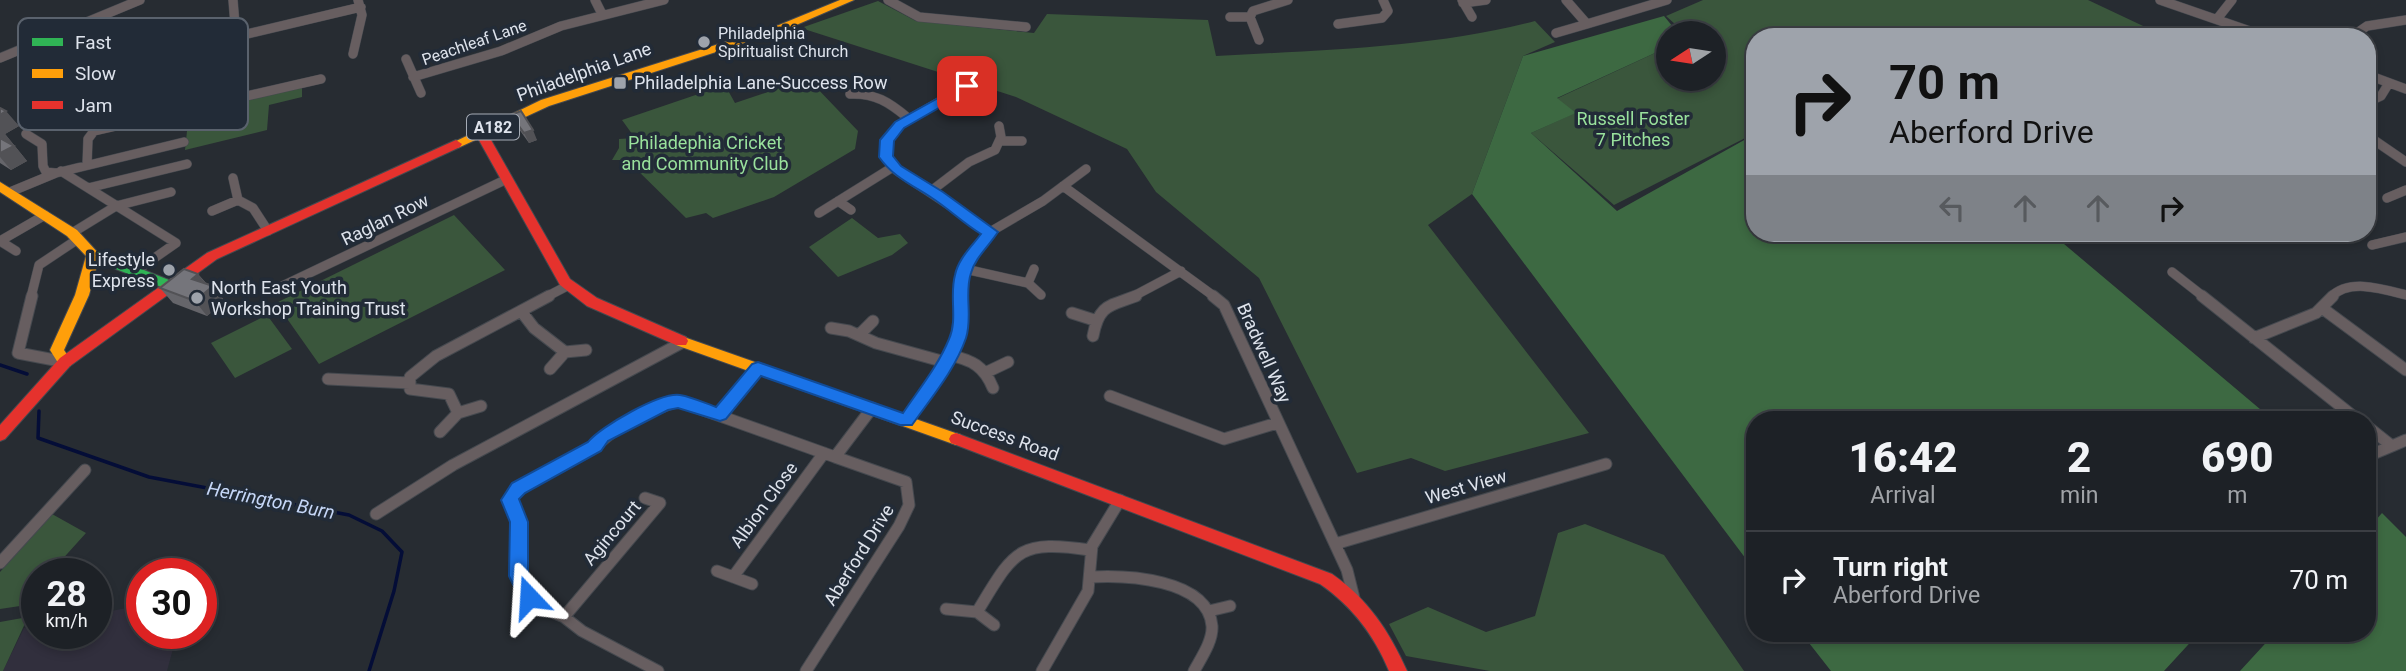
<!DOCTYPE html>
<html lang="en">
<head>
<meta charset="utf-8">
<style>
  body { margin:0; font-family:Roboto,sans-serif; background:#25292e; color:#f1f3f6; height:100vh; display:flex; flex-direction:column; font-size:26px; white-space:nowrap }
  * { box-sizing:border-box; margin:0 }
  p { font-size:23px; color:#a0a3a7 }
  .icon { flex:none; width:38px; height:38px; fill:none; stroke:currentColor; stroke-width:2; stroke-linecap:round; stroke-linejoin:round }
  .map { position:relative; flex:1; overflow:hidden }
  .details { position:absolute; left:1746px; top:411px; width:630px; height:231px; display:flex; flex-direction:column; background:#1d2126; border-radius:28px; box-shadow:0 4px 10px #0003,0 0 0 2px #3b3e43 }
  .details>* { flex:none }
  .top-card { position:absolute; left:1746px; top:28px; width:630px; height:214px; border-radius:28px; box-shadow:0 4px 10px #0003,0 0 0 2px #3b3e43; background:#9ea3ab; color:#111; overflow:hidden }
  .needle { width:46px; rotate:258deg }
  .fabs { position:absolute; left:1656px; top:21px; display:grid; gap:14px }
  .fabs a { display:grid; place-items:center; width:70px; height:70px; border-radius:50%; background:#1d2126; box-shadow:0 4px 10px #0003,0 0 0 2px #3b3e43; font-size:35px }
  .speed { position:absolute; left:21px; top:558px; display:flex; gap:14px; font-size:35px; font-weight:700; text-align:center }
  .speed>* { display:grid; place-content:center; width:91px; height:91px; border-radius:50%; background:#1d2126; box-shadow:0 4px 10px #0003,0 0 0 2px #3b3e43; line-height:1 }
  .speed small { font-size:18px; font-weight:400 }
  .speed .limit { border:10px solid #d22; background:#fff; color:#111 }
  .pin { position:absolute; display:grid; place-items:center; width:60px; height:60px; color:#fff; margin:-30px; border-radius:14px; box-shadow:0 4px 10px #0006 }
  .me { position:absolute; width:77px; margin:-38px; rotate:340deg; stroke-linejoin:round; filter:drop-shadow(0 0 5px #0008) }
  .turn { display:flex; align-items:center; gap:24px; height:147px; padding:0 28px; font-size:32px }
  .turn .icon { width:91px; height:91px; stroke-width:2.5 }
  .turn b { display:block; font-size:49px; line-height:60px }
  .lanes { display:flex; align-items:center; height:66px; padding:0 28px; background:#0003; justify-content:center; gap:35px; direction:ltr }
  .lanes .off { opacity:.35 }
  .eta { display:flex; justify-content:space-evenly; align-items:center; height:119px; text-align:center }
  .eta b { font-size:42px; font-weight:800; line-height:49px }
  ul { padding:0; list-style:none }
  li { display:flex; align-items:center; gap:21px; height:98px; padding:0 28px; border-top:2px solid #3b3e43 }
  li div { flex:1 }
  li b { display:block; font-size:26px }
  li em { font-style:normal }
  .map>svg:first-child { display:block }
  .education { fill:#312f3d }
  .green { fill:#3a563c }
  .forest { fill:#3d6942 }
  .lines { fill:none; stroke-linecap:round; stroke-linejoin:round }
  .stream { stroke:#040d37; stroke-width:3.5 }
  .street-far1-casing { stroke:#45494f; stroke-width:10 }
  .street-casing { stroke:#45494f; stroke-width:13 }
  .fast-casing { stroke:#45494f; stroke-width:2 }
  .slow-casing { stroke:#45494f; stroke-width:2 }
  .jam-casing { stroke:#45494f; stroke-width:2 }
  .street-far1 { stroke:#675e60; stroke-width:9 }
  .street { stroke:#675e60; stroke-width:11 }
  .fast { fill:#30b455; fill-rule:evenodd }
  .slow { fill:#ff9f0a; fill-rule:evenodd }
  .jam { fill:#e5322d; fill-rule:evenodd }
  .wall { fill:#65656a }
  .shaded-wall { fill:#525256 }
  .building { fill:#75757b; stroke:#525256; stroke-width:2 }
  .route { fill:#1a73e8; stroke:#114b97; stroke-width:2 }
  .poi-dot { fill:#9ea3ab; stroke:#222b37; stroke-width:2.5 }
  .labels { text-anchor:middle; stroke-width:7; stroke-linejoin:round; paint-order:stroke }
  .far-poi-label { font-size:16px; fill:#dee3ec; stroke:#222b37; text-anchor:start }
  .far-street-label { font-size:16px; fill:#dee3ec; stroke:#222b37 }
  .shield { fill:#222b37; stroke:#a6acb6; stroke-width:2 }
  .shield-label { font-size:16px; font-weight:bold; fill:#dee3ec }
  .street-label { font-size:18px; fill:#dee3ec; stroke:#222b37 }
  .poi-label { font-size:18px; fill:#dee3ec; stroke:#222b37; text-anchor:start }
  .park-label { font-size:18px; fill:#99e19c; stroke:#222b37 }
  .water-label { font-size:19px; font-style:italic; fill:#c5d6f6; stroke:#222b37 }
  .key { fill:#222b37; stroke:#5a626d; stroke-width:2 }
  .key-label { font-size:19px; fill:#dee3ec }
</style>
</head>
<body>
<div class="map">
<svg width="2406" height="671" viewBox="0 0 2406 671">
  <rect width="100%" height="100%" fill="#272c32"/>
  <path class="education" d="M 142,605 L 142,634 L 177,634 L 167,671 L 3,671 L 24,628 L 37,626 L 37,634 L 96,634 L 96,614 Z"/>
  <path class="green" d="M 1703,0 L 2088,0 L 2158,33 L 2151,37 L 1755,37 L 1755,133 L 1614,205 L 1531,133 L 1575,113 L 1556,99 L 1668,47 L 1668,79 L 1713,79 L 1713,33 L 1685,33 L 1666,16 Z
    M 878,1 L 916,21 L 1034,33 L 1047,14 L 1208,20 L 1216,56 C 1323,50 1431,48 1535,21 L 1555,42 L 1523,56 L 1472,194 L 1428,225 L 1589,433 L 1445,471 L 1411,458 L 1357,473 L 1259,278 L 1156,192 L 1127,149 L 1016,97 L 801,28 Z
    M 807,79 L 808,84 L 814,85 L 858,131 L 855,149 L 774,197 L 713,218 L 706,213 L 686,218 L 627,160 L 612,160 L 619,148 L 619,139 L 635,138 L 622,120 L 725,85 L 735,103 Z
    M 302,86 L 302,97 L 269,105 L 267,130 L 185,150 L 189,112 Z
    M 454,215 L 505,270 L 319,364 L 276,303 Z
    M 852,218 L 878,238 L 900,234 L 908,243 L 892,255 L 838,277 L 809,247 Z
    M 267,315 L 292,349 L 235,378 L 211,343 Z
    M 52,514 L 86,533 L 49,574 L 37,574 L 37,587 L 20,606 L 0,609 L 0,572 Z
    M 1585,524 L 1664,555 L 1744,671 L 1490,671 L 1406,656 L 1389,624 L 1428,607 L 1486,632 L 1535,616 L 1558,533 Z
    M 28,617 L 3,671 L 0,671 L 0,622 Z"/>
  <path class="forest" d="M 1664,16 L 1678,33 L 1668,33 L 1668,47 L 1557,98 L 1576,113 L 1531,133 L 1617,211 L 1755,134 L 1755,233 L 2051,233 L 2273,420 L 1755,420 L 1755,571 L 1472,194 L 1523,56 Z
    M 2382,513 L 2406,537 L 2406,671 L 2240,671 L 2274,634 L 2368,634 L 2368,529 Z
    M 1802,634 L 2198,634 L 2164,671 L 1831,671 Z"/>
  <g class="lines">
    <path class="stream" d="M 0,365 L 27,374
      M 39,411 L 38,438 L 149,477 L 349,515 L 382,531 L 402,552 L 394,591 L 369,671"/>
    <g class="street-far1-casing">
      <path id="street-far1" d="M 233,0 L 236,37
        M 595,0 L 602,14
        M 888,0 L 919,17 L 1026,27
        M 1462,0 L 1472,17
        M 2160,0 L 2267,37
        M 1463,3 L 1486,0
        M 1230,17 L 1250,17
        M 2217,19 L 2232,0
        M 1338,24 L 1382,18 L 1388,11 L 1383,0
        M 1587,24 L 1667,0
        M 1556,33 L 1587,24 L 1566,0
        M 126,36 L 147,31
        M 2351,37 L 2367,26 L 2406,20
        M 1259,40 L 1250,17 L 1253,11 L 1288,0
        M 353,54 L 362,15 L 358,0
        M 0,58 L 140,0
        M 146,58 L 148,22
        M 406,59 L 421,93
        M 104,68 L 361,7
        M 2368,75 L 2406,89
        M 413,77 L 501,51 L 561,26 L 664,0
        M 967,86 L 899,125 L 887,140 L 886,157 L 896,170 L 990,232
        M 850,94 C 875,93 889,102 908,118
        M 2368,102 L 2381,96 L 2389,83
        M 26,134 L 42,144 L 43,166 L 46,172 L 55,173
        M 2368,136 L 2406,162
        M 1000,141 L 1022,141
        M 87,165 L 88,139 L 94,131 L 321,79
        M 61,171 L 176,243 L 133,273
        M 233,178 L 238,200 L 253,208 L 268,231
        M 1063,186 L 1215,297
        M 88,188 L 187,164
        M 931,191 L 969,162 L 995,150 L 1001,137 L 999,126
        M 10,192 L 56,173 L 184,142
        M 2387,198 L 2406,190
        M 838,201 L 851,210
        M 2368,204 L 2373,203
        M 212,211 L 238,200
        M 819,213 L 893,167
        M 72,233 L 116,206 L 171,192
        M 0,241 L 45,215
        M 0,241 L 16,251
        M 2372,245 L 2406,237
        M 965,269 L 1028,283
        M 1034,269 L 1028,283 L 1041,295
        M 2172,272 L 2204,297
        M 276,289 L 507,179
        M 31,297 L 39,265 L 78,239
        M 546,297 L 569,285
        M 962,297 L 962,275 L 990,232 L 1043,201 L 1086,169
        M 1132,297 L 1181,271
        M 2331,297 C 2349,278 2383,289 2406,295"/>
    </g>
    <g class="street-casing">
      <path id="street" d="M 32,296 L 18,353 L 65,362
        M 1213,296 L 1224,305 L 1347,570 L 1354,598
        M 2202,296 L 2358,420
        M 2322,308 L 2406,370
        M 521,311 L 534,328 L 565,352
        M 1072,313 L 1094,320
        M 831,328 L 849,331 L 876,343 L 945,362
        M 860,334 L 873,321
        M 1093,336 C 1099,304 1110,306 1136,296
        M 2254,338 L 2316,313 L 2333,296
        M 949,355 C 972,360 984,366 993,388
        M 550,369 L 565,352 L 586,350
        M 987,372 L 1008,362
        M 328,379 L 410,383
        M 1110,396 L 1224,439 L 1277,423
        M 458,413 L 449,394 L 410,389 L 410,377 L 436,356 L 549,296
        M 720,415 L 758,368
        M 906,421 L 939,374 L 958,338 L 962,296
        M 2368,427 L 2392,446 L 2368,456
        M 440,432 L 458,413 L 481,406
        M 2392,446 L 2406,440
        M 376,514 L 453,465 L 683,342
        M 1335,544 L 1606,464
        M 0,563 L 85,470
        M 717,571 L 752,584
        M 733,577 L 824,453
        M 1090,577 C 1124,575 1208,578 1212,626 C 1213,641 1201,658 1194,671
        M 946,609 L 977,612 L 994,625
        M 1209,611 L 1230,606
        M 977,612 C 1014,552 1016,539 1090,550
        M 564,617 L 660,503 L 645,498
        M 658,671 L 582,631 L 564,617 L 538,606 L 529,597 L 519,576 L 519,522 L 510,501 L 519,488 L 594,447 L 621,425 L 645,413 L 678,401 L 835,457 L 872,408
        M 806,671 L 899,526 L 909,505 L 906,482 L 835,457
        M 1042,671 L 1088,591 L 1092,546 L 1120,500"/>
    </g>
    <g class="fast-casing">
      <path id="fast" d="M 93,250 L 174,282 L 176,285 L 169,290 L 164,288 L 88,258 L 86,255 L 88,252 Z"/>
    </g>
    <g class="slow-casing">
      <path id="slow" d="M 840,0 L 854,0 L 787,29 L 549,106 L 460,147 L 456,148 L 450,144 L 541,100 L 779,25 Z
        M 0,182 L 77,230 L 100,255 L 89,295 L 64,350 L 72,362 L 70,366 L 60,366 L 50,350 L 75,295 L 86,256 L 67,236 L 0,192 Z
        M 681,336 L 961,435 L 963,439 L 961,443 L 956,445 L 676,345 L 674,341 Z"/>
    </g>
    <g class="jam-casing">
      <path id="jam" d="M 481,129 L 487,133 L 570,279 L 597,298 L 686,337 L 688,341 L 686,345 L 676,345 L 587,306 L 560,285 L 475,133 Z
        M 456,140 L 462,144 L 460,147 L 217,259 L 70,366 L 5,439 L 0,441 L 0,425 L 60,358 L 207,253 Z
        M 956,433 L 1332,574 C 1368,599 1389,631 1407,671 L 1389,671 C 1374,635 1353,607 1320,584 L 951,443 L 949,439 L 951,435 Z"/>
    </g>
    <use href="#street-far1" class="street-far1"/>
    <use href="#street" class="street"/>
    <use href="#fast" class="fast"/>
    <use href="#slow" class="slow"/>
    <use href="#jam" class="jam"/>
  </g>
  <path class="wall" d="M 0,108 L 19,126 L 5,134 L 27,161 L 11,170 L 0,163 Z
    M 511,115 L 537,140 L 529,143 L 516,125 Z
    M 198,274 L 207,284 L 225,301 L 207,316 L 173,303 L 160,288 Z"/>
  <path class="shaded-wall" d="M 6,111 L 19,126 L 5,134 L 27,161 L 11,170 L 0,157 L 0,115 Z
    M 533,130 L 537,140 L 529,143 L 524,133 Z
    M 198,274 L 210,289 L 213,286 L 225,301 L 207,316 L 195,301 L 192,279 Z"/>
  <path class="building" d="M 0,108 L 6,111 L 0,115 Z
    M 521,111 L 533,130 L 524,133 L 511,115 Z
    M 0,138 L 14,146 L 0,153 Z
    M 184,269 L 198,274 L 192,279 L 213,286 L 195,301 L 160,288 Z"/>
  <path class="route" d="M 967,82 L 972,83 L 972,89 L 904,128 L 894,141 L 893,156 L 901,166 L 943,192 L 998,232 C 989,246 975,258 971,273 C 964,293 973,317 966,338 C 955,370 931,398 912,425 L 900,425 L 761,376 L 726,419 L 720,421 L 678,408 L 668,410 L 608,441 L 601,451 L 525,493 L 519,499 L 528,522 L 528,576 L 538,597 L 535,603 L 529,606 L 522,603 L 509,576 L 510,522 L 501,500 L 512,483 L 588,442 C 600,427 660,392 680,395 C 692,397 705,403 716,407 L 752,364 L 758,362 L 903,413 C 919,389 938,366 949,339 C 958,319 949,296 955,275 C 958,259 972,246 981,234 C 963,223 949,209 932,198 C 912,185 893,177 879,157 L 880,140 L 895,122 Z"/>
  <g class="poi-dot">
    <circle cx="704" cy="42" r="7"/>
    <rect x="613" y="76" width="14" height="14" rx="3.5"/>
    <circle cx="169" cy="270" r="7"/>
    <circle cx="197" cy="298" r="7"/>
  </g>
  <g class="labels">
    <g class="far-poi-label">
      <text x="718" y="39">Philadelphia<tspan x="718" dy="18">Spiritualist Church</tspan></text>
    </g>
    <g class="far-street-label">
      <text transform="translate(474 42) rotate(-19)" y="6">Peachleaf Lane</text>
    </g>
    <rect class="shield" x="467" y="114.5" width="52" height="25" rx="5"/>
    <g class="shield-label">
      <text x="493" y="133">A182</text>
    </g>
    <g class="street-label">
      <text transform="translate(584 72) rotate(-20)" y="6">Philadelphia Lane</text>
      <text transform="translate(385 220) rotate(-26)" y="6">Raglan Row</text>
      <text transform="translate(1264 353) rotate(66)" y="6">Bradwell Way</text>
      <text transform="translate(1005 436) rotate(20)" y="6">Success Road</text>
      <text transform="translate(1466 487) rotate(-16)" y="6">West View</text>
      <text transform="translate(764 505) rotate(-54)" y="6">Albion Close</text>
      <text transform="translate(612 533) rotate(-50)" y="6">Agincourt</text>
      <text transform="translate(859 555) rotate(-58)" y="6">Aberford Drive</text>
    </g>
    <g class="poi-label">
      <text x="634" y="89">Philadelphia Lane-Success Row</text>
      <text x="155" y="266" text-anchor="end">Lifestyle<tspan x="155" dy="21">Express</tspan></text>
      <text x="211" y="294">North East Youth<tspan x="211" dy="21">Workshop Training Trust</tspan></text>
    </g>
    <g class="park-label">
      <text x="1633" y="125">Russell Foster<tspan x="1633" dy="21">7 Pitches</tspan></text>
      <text x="705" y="149">Philadephia Cricket<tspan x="705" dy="21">and Community Club</tspan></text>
    </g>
    <g class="water-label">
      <text transform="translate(271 500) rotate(11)" y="7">Herrington Burn</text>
    </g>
  </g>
  <rect x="18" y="18" width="230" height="112" rx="10" class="key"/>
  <rect x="32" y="38" width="31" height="8" fill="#30b455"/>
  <rect x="32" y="69" width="31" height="9" fill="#ff9f0a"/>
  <rect x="32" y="101" width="31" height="8" fill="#e5322d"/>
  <g class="key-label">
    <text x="75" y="49">Fast</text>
    <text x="75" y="80">Slow</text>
    <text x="75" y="112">Jam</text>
  </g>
</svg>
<div class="fabs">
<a><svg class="needle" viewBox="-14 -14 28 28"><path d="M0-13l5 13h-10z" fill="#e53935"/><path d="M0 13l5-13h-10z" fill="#a0a3a7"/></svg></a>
</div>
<div class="speed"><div>28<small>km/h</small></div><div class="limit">30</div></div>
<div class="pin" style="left:967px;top:86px;background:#d93025"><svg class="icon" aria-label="arrive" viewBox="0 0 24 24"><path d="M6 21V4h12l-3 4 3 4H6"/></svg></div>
<svg class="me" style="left:529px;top:597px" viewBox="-20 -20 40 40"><path d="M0-17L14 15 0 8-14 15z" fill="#1a73e8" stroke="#fff" stroke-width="4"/></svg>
<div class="top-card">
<div class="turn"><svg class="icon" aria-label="right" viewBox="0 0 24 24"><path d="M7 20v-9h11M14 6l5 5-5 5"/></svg><div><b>70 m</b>Aberford Drive</div></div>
<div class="lanes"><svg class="icon off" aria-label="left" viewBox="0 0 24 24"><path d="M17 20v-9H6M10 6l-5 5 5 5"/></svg><svg class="icon off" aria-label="ahead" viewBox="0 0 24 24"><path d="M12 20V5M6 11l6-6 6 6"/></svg><svg class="icon off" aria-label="ahead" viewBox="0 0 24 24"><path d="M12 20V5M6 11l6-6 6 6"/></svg><svg class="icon" aria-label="right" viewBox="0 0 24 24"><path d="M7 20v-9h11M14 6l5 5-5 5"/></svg></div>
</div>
<section class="details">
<div class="eta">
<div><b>16:42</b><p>Arrival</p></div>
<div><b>2</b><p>min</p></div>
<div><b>690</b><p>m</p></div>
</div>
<ul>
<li><svg class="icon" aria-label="right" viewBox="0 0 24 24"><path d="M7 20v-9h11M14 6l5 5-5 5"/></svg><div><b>Turn right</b><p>Aberford Drive</p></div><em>70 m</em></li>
</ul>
</section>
</div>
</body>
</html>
